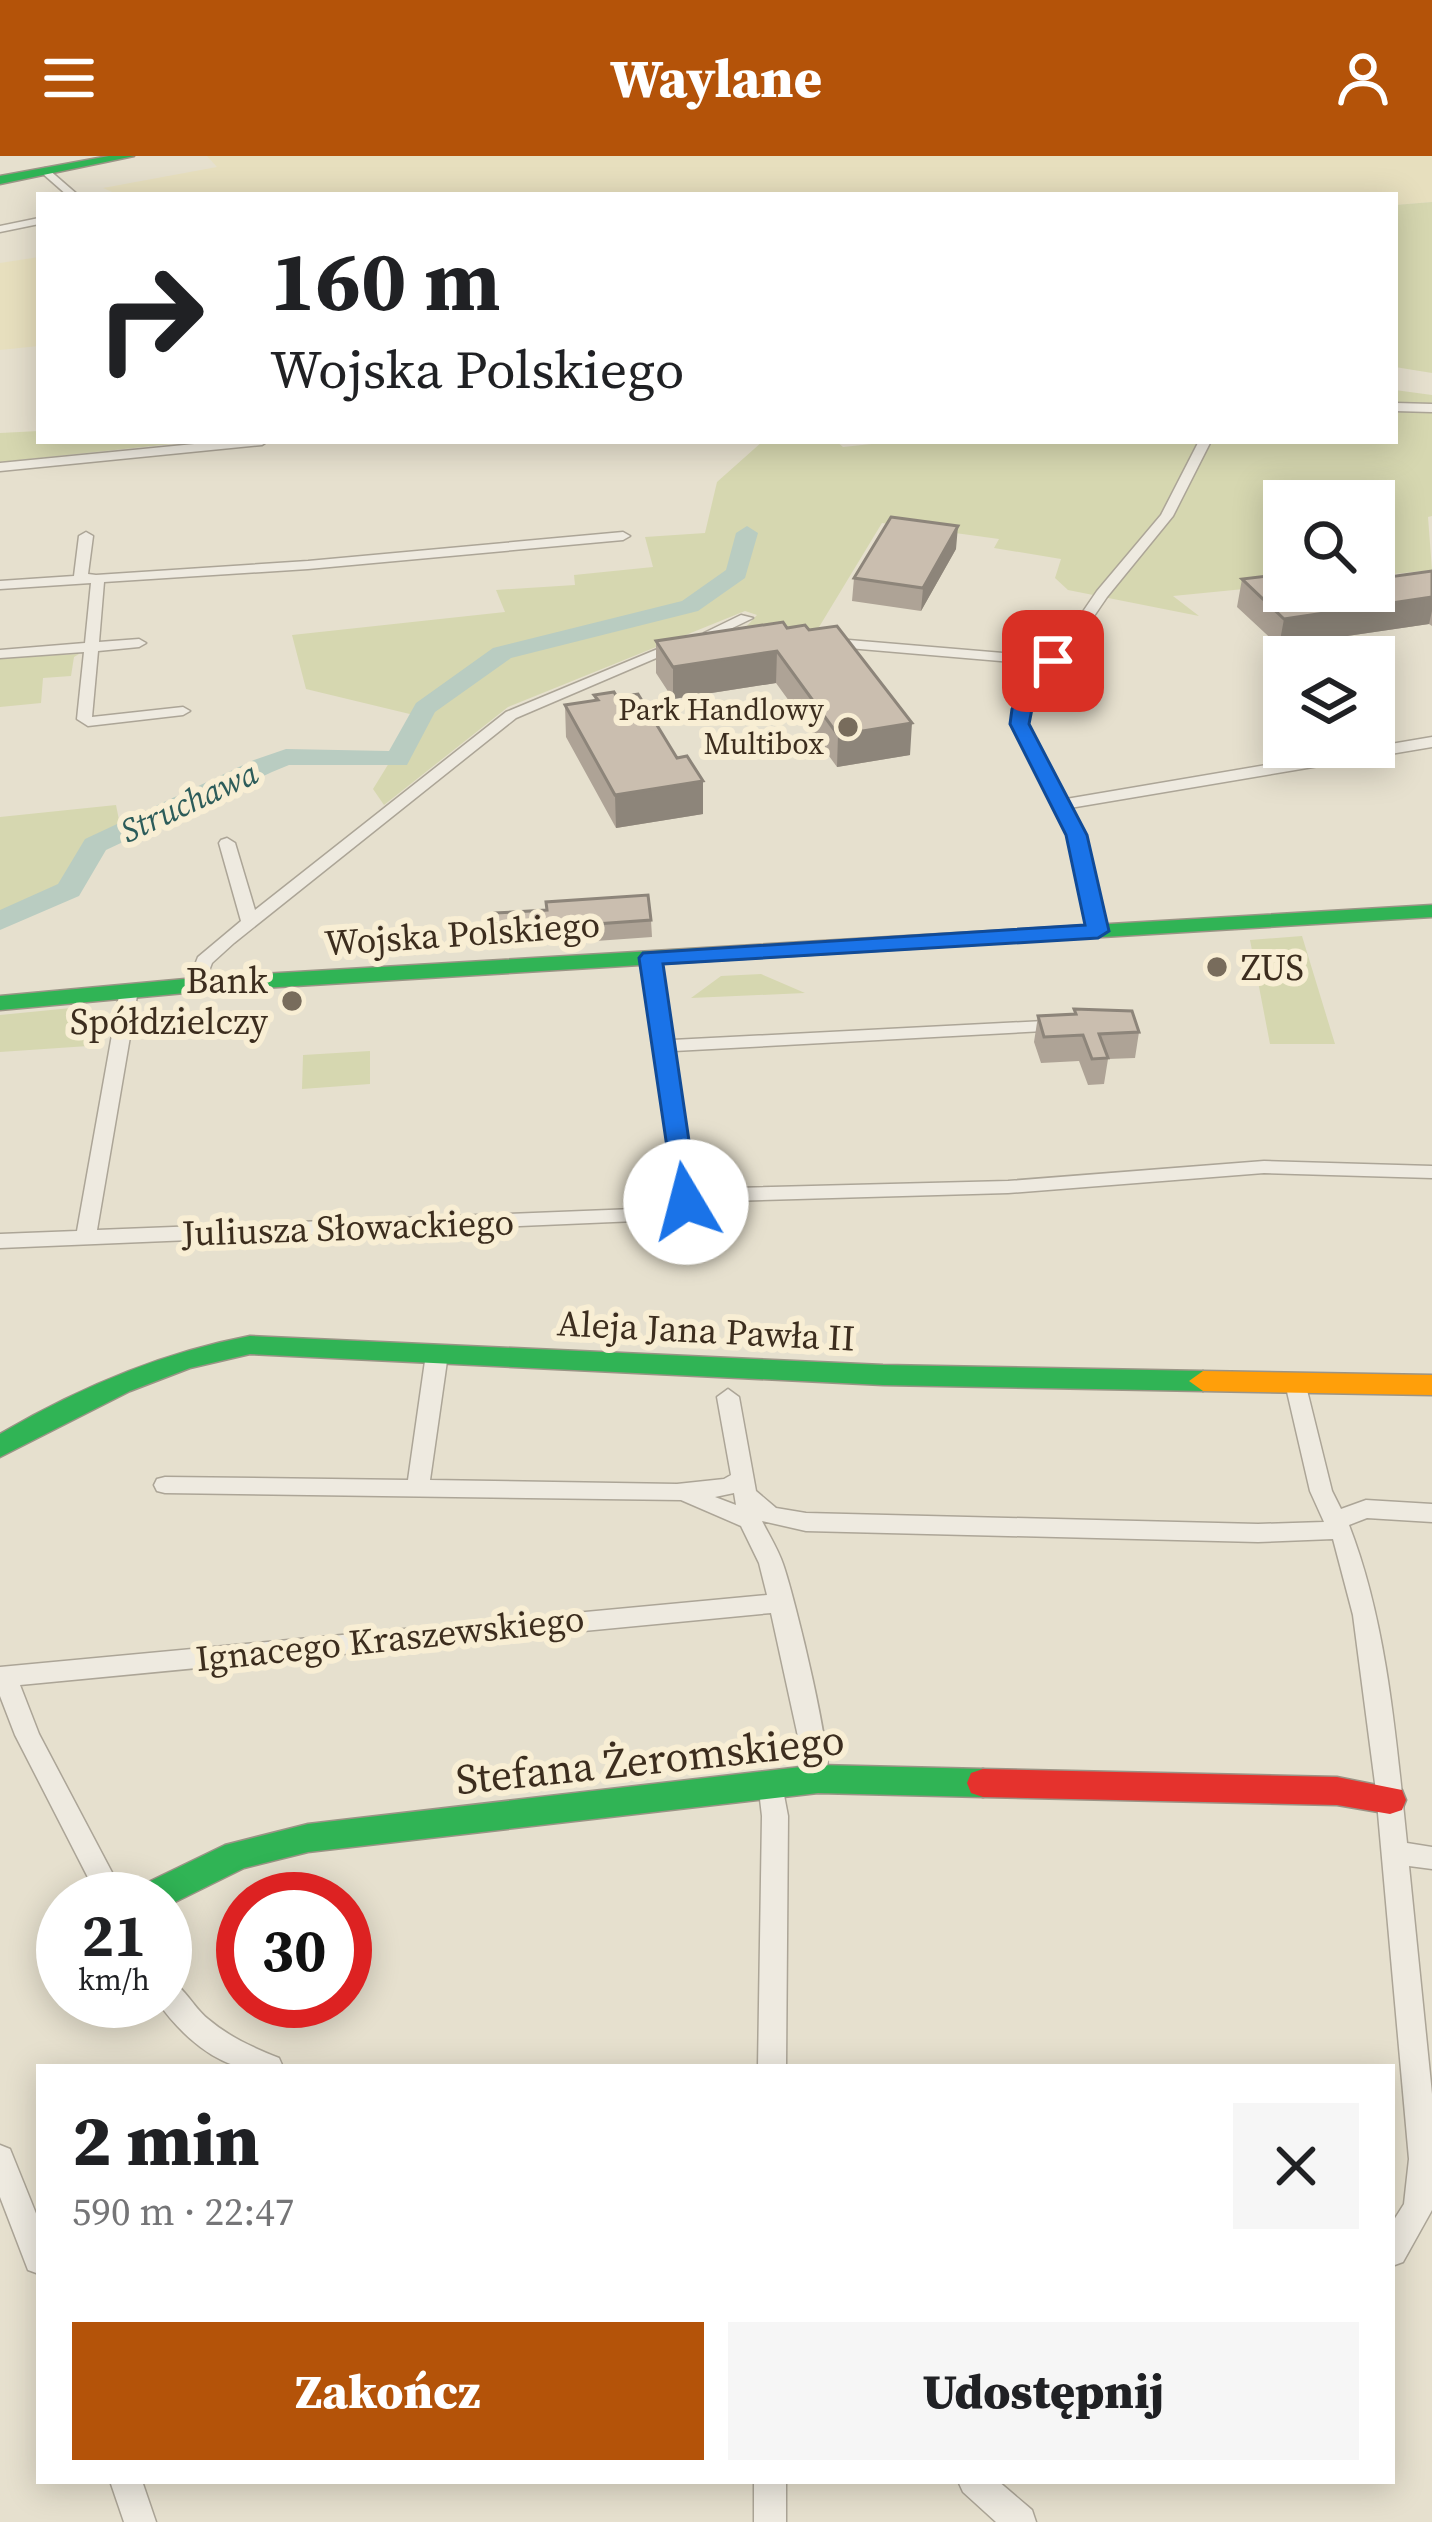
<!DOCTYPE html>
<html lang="pl">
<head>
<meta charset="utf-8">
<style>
  body { margin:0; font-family:"Source Serif 4",serif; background:#f6f6f6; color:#202124; height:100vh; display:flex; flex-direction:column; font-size:45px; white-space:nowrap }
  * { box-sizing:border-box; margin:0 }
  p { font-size:39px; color:#757577 }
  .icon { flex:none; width:66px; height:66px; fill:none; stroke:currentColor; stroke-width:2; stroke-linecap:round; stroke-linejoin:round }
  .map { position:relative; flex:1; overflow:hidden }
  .side { position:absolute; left:36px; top:1908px; width:1359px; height:420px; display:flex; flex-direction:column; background:#fff; border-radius:0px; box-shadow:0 6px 30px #0003 }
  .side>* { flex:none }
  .banner { position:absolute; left:36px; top:36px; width:1362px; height:252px; border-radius:0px; box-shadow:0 6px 30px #0003; background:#fff; color:#202124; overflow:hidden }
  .fabs { position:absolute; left:1263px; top:324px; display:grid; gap:24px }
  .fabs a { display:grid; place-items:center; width:132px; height:132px; border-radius:0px; background:#fff; box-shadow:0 6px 30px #0003; font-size:60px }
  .speed { position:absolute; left:36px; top:1716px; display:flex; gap:24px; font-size:60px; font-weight:700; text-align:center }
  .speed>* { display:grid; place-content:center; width:156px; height:156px; border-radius:50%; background:#fff; box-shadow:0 6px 30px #0003; line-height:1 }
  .speed small { font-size:30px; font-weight:400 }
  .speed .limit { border:18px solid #d22; background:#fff; color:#111 }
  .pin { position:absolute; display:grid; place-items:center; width:102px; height:102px; color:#fff; margin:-51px; border-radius:24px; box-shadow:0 6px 18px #0006 }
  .me { position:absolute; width:132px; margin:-66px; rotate:352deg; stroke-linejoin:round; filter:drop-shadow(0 0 9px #0008) }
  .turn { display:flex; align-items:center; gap:42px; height:252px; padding:0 36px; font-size:54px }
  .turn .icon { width:156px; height:156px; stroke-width:2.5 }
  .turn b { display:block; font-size:84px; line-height:102px }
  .round { display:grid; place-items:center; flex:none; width:126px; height:126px; border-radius:0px; background:#f6f6f6 }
  .headline { display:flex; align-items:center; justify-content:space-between; height:204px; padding:0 36px }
  h1 { font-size:72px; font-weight:800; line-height:90px }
  .primary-button { display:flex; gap:24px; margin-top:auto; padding:24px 36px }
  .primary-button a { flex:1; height:138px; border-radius:0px; background:#b45309; color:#fff; font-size:48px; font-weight:800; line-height:138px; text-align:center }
  .primary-button a+a { background:#f6f6f6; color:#202124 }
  header { display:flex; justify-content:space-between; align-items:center; height:156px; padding:0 36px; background:#b45309; color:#fff; font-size:54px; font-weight:800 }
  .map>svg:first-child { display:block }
  .farmland { fill:#e7dfbe }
  .green { fill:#d6d7b0 }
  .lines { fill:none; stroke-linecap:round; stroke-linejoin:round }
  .river { fill:#b9ccc1; fill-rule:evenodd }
  .street-casing { stroke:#aca597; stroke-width:3 }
  .fast-casing { stroke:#9b9486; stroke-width:3 }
  .slow-casing { stroke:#9b9486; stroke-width:3 }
  .jam-casing { stroke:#9b9486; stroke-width:3 }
  .street { fill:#eeeae0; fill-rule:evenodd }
  .fast { fill:#30b455; fill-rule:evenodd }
  .slow { fill:#ff9f0a; fill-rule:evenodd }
  .jam { fill:#e5322d; fill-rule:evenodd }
  .wall { fill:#aea396 }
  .shaded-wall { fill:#8d857a }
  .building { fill:#cabeaf; stroke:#8d857a; stroke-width:3 }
  .route { fill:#1a73e8; stroke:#114b97; stroke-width:3 }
  .poi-dot { fill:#786c5c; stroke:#f8eed4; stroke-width:4.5 }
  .labels { text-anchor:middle; stroke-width:12; stroke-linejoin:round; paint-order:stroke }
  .far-poi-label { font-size:30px; fill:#3c2d1e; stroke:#f8eed4; text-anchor:end }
  .far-water-label { font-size:33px; font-style:italic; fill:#2c5c5a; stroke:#f8eed4 }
  .street-label { font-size:36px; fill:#3c2d1e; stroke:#f8eed4 }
  .poi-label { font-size:36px; fill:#3c2d1e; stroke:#f8eed4; text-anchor:start }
  .near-street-label { font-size:42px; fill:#3c2d1e; stroke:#f8eed4 }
</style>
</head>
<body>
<header><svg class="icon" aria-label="menu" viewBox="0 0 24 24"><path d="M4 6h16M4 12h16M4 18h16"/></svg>Waylane<svg class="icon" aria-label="person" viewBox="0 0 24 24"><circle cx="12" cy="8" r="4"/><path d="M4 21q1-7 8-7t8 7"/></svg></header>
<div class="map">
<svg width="1432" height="2366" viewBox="0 0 1432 2366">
  <rect width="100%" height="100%" fill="#e6e0ce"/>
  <path class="farmland" d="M 207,0 L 1432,0 L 1432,46 L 1395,49 L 1395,39 L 119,39 L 103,32 L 217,11 Z
    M 39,101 L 39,190 L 0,194 L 0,107 Z"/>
  <path class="green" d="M 1432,46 L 1432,217 L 1395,211 L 1395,49 Z
    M 1395,234 L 1432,239 L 1432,360 L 1428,361 L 1432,414 L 1374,420 L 1374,345 L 1284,345 L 1284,429 L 1173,440 L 1199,460 L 1068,434 L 1055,422 L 1061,403 L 994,392 L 999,383 L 882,367 L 813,481 L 745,472 L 757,459 L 745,455 L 508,551 L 384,649 L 373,633 L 418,560 L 306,533 L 292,479 L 505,456 L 496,434 L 575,429 L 574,419 L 653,411 L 645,381 L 705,377 L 717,326 L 763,285 L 836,285 L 843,291 L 900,285 L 1395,285 Z
    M 39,275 L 39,285 L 200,285 L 0,306 L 0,277 Z
    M 79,498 L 74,501 L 71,520 L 43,522 L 41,547 L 0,551 L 0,502 Z
    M 116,649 L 120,669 L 89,689 L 56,735 L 0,758 L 0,661 Z
    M 1302,780 L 1335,888 L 1270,888 L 1250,784 Z
    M 761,818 L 805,837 L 691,842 L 721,820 Z
    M 71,852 L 105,858 L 103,889 L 0,896 L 0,859 Z
    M 370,895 L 370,928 L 302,933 L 303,899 Z"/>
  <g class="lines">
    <path class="river" d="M 747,370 L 758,377 L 745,422 L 698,455 L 511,502 L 435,556 L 407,609 L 289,609 L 272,616 L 106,694 L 79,740 L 0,774 L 0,754 L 58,728 L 85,683 L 254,604 L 286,593 L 389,595 L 416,547 L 493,492 L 682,445 L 726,414 L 736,377 Z"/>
    <g class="street-casing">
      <path id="street" d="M 45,12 L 48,13 L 78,39 L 67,39 L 42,17 Z
        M 39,62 L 39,68 L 0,76 L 0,70 Z
        M 1395,247 L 1432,248 L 1432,256 L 1395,255 Z
        M 225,285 L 268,285 L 262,289 L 0,315 L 0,307 Z
        M 1199,285 L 1211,285 L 1173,360 L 1107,441 L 1026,560 L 1030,574 L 1066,643 L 1432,581 L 1432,591 L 1070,652 L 1084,679 L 1106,775 L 1098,780 L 1090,775 L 1068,679 L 1014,574 L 1012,560 L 1047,509 L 825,490 L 818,486 L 825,482 L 1052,501 L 1097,435 L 1161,359 Z
        M 86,376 L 93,380 L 88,418 L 96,419 L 308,405 L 623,376 L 630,380 L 623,384 L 308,413 L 104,426 L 99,486 L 139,483 L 146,487 L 139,491 L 98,495 L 92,561 L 183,551 L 190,555 L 183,559 L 88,570 L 77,563 L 84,496 L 0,502 L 0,494 L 85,487 L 91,427 L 0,433 L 0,425 L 74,420 L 79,380 Z
        M 741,459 L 753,462 L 716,480 L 704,477 Z
        M 677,485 L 689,488 L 516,562 L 234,787 L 212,807 L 202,833 L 190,833 L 187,829 L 198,801 L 241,765 L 219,687 L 221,684 L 227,682 L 235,687 L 255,754 L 506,556 Z
        M 651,797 L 660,802 L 672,884 L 1063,864 L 1072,869 L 1063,874 L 674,895 L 696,1033 L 1008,1025 L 1264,1005 L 1432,1010 L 1432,1022 L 1264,1017 L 1008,1037 L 693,1046 L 685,1057 L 660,1064 L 0,1092 L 0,1078 L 77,1075 L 120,834 L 129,829 L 138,834 L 97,1074 L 659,1052 L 671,1047 L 677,1039 L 642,802 Z
        M 437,1191 L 448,1198 L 430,1324 L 677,1328 L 724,1323 L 731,1319 L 717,1241 L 728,1233 L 739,1241 L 756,1335 L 776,1352 L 806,1357 L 1258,1368 L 1324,1366 L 1310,1335 L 1285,1227 L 1288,1222 L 1304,1222 L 1332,1335 L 1341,1353 L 1366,1344 L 1432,1348 L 1432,1366 L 1367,1362 L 1349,1369 C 1387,1467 1396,1581 1407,1687 L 1432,1691 L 1432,1713 L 1409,1710 L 1432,1938 L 1432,2054 L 1403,2106 L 1392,2110 L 1392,2067 L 1404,2048 L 1409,2003 L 1376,1635 L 1353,1459 L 1333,1383 L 1258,1386 L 806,1375 L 762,1365 C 769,1379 778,1393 783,1408 C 794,1439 836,1608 827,1631 L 818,1634 L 809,1631 L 771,1457 L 20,1529 L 39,1578 L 126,1743 L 99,1743 L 15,1579 L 0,1540 L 0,1511 L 767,1439 L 759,1407 L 741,1370 L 681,1344 L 165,1337 L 157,1335 L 154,1329 L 157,1323 L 165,1321 L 408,1324 L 426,1198 ZM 734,1337 L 736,1349 L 715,1341 Z
        M 771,1615 L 780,1618 L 788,1660 L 786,1911 L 758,1911 L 762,1660 L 758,1626 L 762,1618 Z
        M 165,1822 C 183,1828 193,1851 208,1863 C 229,1881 254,1892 279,1902 L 283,1911 C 267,1911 248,1914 233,1909 C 202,1898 175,1871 157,1845 L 165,1845 Z
        M 0,1989 L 10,1993 L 39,2065 L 39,2118 L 28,2114 L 0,2041 Z
        M 110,2325 L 142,2325 L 156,2366 L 124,2366 Z
        M 754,2325 L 786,2325 L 786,2366 L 754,2366 Z
        M 958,2325 L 998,2325 L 1032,2354 L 1036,2366 L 996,2366 L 963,2336 Z"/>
    </g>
    <g class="fast-casing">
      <path id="fast" d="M 109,0 L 134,0 L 0,28 L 0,20 Z
        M 1432,749 L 1432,761 L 196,836 L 0,854 L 0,840 L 196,822 Z
        M 250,1180 L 883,1209 L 1203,1215 L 1217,1225 L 1203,1235 L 883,1229 L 250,1198 L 190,1212 L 130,1235 L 0,1301 L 0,1278 C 79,1232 160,1197 250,1180 Z
        M 818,1609 L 983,1613 L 995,1617 L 999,1627 L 995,1637 L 983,1641 L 818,1637 L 308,1696 L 244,1712 L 165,1751 L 165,1743 L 131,1743 L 136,1732 L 225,1689 L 308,1668 Z"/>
    </g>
    <g class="slow-casing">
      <path id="slow" d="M 1203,1215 L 1432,1219 L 1432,1239 L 1203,1235 L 1189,1225 Z"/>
    </g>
    <g class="jam-casing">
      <path id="jam" d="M 983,1613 L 1337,1621 L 1402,1634 L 1406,1644 L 1402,1654 L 1390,1658 L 1337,1649 L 983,1641 L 971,1637 L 967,1627 L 971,1617 Z"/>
    </g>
    <use href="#street" class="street"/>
    <use href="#fast" class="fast"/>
    <use href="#slow" class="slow"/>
    <use href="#jam" class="jam"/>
  </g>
  <path class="wall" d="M 956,393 L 921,455 L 852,445 L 854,422 Z
    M 1432,415 L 1432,470 L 1429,468 L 1279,490 L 1237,451 L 1242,423 L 1382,422 Z
    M 783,466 L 910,599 L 837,611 L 776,527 L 673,543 L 656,517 L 656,485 Z
    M 1280,506 L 1284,506 L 1284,568 L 1276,568 L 1271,552 Z
    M 594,539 L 617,541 L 677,602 L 703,625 L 703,658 L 616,672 L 566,581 L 565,549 L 595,545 Z
    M 495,757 L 651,764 L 652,781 L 498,792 Z
    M 1074,853 L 1139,876 L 1135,902 L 1108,903 L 1104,928 L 1088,929 L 1079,905 L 1041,907 L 1034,886 L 1038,860 L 1074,858 Z"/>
  <path class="shaded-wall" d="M 958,370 L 956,393 L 921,455 L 923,432 Z
    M 1432,441 L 1432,455 L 1429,468 L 1279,490 L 1284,463 Z
    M 777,495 L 776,527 L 673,543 L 673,511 Z
    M 912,567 L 910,599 L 837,611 L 838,579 Z
    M 703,625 L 703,658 L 616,672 L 615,639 Z"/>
  <path class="building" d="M 891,361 L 958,370 L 923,432 L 854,422 Z
    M 1432,415 L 1432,441 L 1284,463 L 1242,423 L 1284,418 L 1284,435 L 1374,435 L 1374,416 L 1382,422 Z
    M 783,466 L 787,472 L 805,469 L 809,474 L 837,470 L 912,567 L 838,579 L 777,495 L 673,511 L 656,485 Z
    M 614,536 L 617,541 L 638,538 L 677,602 L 687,600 L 703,625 L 615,639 L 565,549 L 598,544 L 594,539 Z
    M 648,739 L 651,764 L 497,775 L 495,757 L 547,754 L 546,746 Z
    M 1074,853 L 1132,855 L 1139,876 L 1099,878 L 1108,902 L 1092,903 L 1083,879 L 1044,881 L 1038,860 L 1076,858 Z"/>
  <path class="route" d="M 1053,500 L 1062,505 L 1032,553 L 1029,568 L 1087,679 L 1109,775 L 1098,782 L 663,808 L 698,1046 L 686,1054 L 676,1052 L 639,802 L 643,797 L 1085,769 L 1066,679 L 1010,568 L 1012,553 L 1046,501 Z"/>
  <g class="poi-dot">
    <circle cx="848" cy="571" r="12"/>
    <circle cx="1217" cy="811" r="12"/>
    <circle cx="292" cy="845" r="12"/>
  </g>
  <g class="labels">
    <g class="far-poi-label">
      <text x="824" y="564">Park Handlowy<tspan x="824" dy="34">Multibox</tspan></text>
    </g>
    <g class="far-water-label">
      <text transform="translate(189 645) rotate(-25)" y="12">Struchawa</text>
    </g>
    <g class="street-label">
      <text transform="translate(462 777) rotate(-4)" y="13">Wojska Polskiego</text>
      <text transform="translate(348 1071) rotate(-2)" y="13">Juliusza Słowackiego</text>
      <text transform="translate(706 1174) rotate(3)" y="13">Aleja Jana Pawła II</text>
      <text transform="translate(390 1482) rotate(-6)" y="13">Ignacego Kraszewskiego</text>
    </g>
    <g class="poi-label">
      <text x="1241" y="824">ZUS</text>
      <text x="268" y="837" text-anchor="end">Bank<tspan x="268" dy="41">Spółdzielczy</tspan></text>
    </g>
    <g class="near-street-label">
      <text transform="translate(650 1603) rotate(-6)" y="15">Stefana Żeromskiego</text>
    </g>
  </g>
</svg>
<div class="fabs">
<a><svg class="icon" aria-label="search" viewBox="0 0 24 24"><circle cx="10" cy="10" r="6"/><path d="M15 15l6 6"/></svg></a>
<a><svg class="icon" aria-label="layers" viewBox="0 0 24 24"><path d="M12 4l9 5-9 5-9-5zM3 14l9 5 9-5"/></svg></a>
</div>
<div class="speed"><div>21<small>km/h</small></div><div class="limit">30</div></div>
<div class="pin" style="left:1053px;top:505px;background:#d93025"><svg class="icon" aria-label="arrive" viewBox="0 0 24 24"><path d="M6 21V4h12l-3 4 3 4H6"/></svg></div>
<svg class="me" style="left:686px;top:1046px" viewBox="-20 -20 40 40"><circle r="19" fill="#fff"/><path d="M0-13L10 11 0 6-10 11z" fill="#1a73e8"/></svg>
<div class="banner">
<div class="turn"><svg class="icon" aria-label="right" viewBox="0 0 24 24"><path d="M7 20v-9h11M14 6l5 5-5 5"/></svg><div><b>160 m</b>Wojska Polskiego</div></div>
</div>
<section class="side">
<div class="headline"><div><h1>2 min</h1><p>590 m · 22:47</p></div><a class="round"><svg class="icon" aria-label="close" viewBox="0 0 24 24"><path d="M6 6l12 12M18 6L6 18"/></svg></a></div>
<div class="primary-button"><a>Zakończ</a><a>Udostępnij</a></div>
</section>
</div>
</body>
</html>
